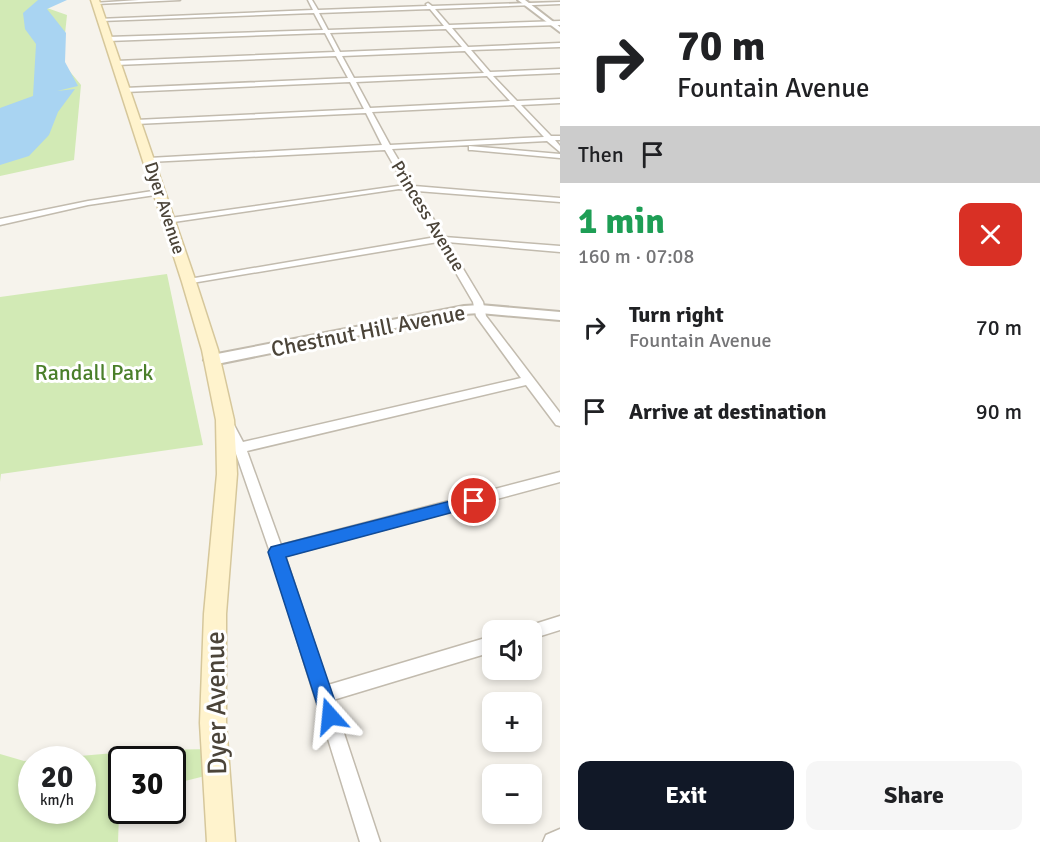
<!DOCTYPE html>
<html lang="en">
<head>
<meta charset="utf-8">
<style>
  body { margin:0; font-family:Signika,sans-serif; background:#f6f6f6; color:#202124; height:100vh; display:flex; flex-direction:column; font-size:22px; white-space:nowrap }
  * { box-sizing:border-box; margin:0 }
  p { font-size:20px; color:#757577 }
  .icon { flex:none; width:33px; height:33px; fill:none; stroke:currentColor; stroke-width:2; stroke-linecap:round; stroke-linejoin:round }
  .map { position:relative; flex:1; overflow:hidden }
  .panel { display:flex; flex-direction:column; background:#fff; width:480px }
  .panel>* { flex:none }
  .hud { background:#fff; color:#202124; overflow:hidden }
  .fabs { position:absolute; left:482px; top:620px; display:grid; gap:12px }
  .fabs a { display:grid; place-items:center; width:60px; height:60px; border-radius:12px; background:#fff; box-shadow:0 3px 9px #0003; font-size:30px }
  .speed { position:absolute; left:18px; top:746px; display:flex; gap:12px; font-size:30px; font-weight:700; text-align:center }
  .speed>* { display:grid; place-content:center; width:78px; height:78px; border-radius:50%; background:#fff; box-shadow:0 3px 9px #0003; line-height:1 }
  .speed small { font-size:15px; font-weight:400 }
  .speed .limit { border:3px solid #111; border-radius:9px; background:#fff; color:#111 }
  .pin { position:absolute; display:grid; place-items:center; width:51px; height:51px; color:#fff; margin:-26px; border:3px solid #fff; border-radius:50%; box-shadow:0 2px 6px #0007 }
  .me { position:absolute; width:66px; margin:-33px; rotate:342deg; stroke-linejoin:round; filter:drop-shadow(0 0 4px #0008) }
  .turn { display:flex; align-items:center; gap:21px; height:126px; padding:0 18px; font-size:27px }
  .turn .icon { width:78px; height:78px; stroke-width:2.5 }
  .turn b { display:block; font-size:42px; line-height:51px }
  .then { display:flex; align-items:center; height:57px; padding:0 18px; background:#0003; gap:12px; font-size:22px }
  .round { display:grid; place-items:center; flex:none; width:63px; height:63px; border-radius:12px; background:#f6f6f6 }
  .summary { display:flex; align-items:center; justify-content:space-between; height:102px; padding:0 18px }
  h1 { font-size:36px; font-weight:800; line-height:45px; color:#1e9e55 }
  .primary-button { display:flex; gap:12px; margin-top:auto; padding:12px 18px }
  .primary-button a { flex:1; height:69px; border-radius:12px; background:#111827; color:#fff; font-size:24px; font-weight:800; line-height:69px; text-align:center }
  .primary-button a+a { background:#f6f6f6; color:#202124 }
  ul { padding:0; list-style:none }
  li { display:flex; align-items:center; gap:18px; height:84px; padding:0 18px }
  li div { flex:1 }
  li b { display:block; font-size:22px }
  li em { font-style:normal }
  main { display:flex; flex:1; min-height:0 }
  .map>svg:first-child { display:block }
  .green { fill:#d2eab5 }
  .water { fill:#a9d4f2 }
  .lines { fill:none; stroke-linecap:round; stroke-linejoin:round }
  .minor-casing { stroke:#c2bbae; stroke-width:3 }
  .tertiary-casing { stroke:#c2bbae; stroke-width:4 }
  .secondary-casing { stroke:#d6c79b; stroke-width:3 }
  .minor { fill:#fff; fill-rule:evenodd }
  .tertiary { fill:#fff; fill-rule:evenodd }
  .secondary { fill:#fff3cd; fill-rule:evenodd }
  .route { fill:#1a73e8; stroke:#114b97; stroke-width:1.5 }
  .labels { text-anchor:middle; stroke-width:6; stroke-linejoin:round; paint-order:stroke }
  .far-street-label { font-size:18px; fill:#4b4439; stroke:#fff }
  .street-label { font-size:22px; fill:#4b4439; stroke:#fff }
  .park-label { font-size:22px; fill:#4a7f2a; stroke:#fff }
  .near-street-label { font-size:27px; fill:#4b4439; stroke:#fff }
</style>
</head>
<body>
<main>
<div class="map">
<svg width="560" height="842" viewBox="0 0 560 842">
  <rect width="100%" height="100%" fill="#f6f3ec"/>
  <path class="green" d="M 0,0 L 64,0 L 47,8 L 67,15 L 62,62 L 81,85 L 74,160 L 0,176 Z
    M 167,274 L 203,445 L 1,474 L 0,482 L 0,297 Z
    M 215,749 L 217,773 L 173,784 L 172,759 L 122,759 L 122,810 L 119,815 L 118,842 L 0,842 L 0,754 L 24,761 L 31,760 L 32,810 L 82,810 L 82,759 L 45,759 L 149,750 Z"/>
  <path class="water" d="M 38,0 L 67,0 L 47,9 L 66,33 L 65,62 L 78,86 L 57,91 L 75,89 L 58,112 L 49,135 L 29,156 L 0,165 L 0,108 L 33,96 L 36,44 L 25,29 L 23,13 Z"/>
  <g class="lines">
    <g class="minor-casing">
      <path id="minor" d="M 139,0 L 180,0 L 96,4 L 94,3 Z
        M 308,0 L 312,0 L 318,10 L 427,6 L 426,4 L 428,3 L 432,6 L 560,2 L 560,4 L 435,9 L 449,25 L 560,21 L 560,25 L 452,28 L 468,47 L 560,43 L 560,47 L 471,50 L 490,72 L 560,69 L 560,73 L 493,76 L 517,101 L 560,99 L 560,103 L 521,105 L 551,136 L 560,136 L 560,140 L 555,140 L 560,146 L 560,152 L 547,141 L 392,149 L 414,186 L 560,198 L 560,202 L 417,191 L 444,237 L 560,246 L 560,252 L 447,242 L 483,302 L 486,316 L 560,413 L 560,426 L 556,425 L 526,385 L 247,451 L 281,545 L 560,472 L 560,482 L 285,556 L 328,685 L 492,636 L 492,652 L 333,700 L 380,842 L 360,842 L 270,552 L 234,448 L 223,426 L 225,423 L 233,423 L 243,442 L 521,378 L 476,316 L 473,302 L 438,242 L 186,284 L 184,282 L 189,279 L 436,237 L 408,190 L 399,189 L 167,223 L 166,221 L 170,218 L 405,185 L 385,150 L 149,162 L 145,160 L 149,158 L 382,145 L 366,113 L 136,124 L 133,122 L 136,120 L 364,109 L 350,82 L 125,92 L 122,90 L 125,88 L 348,78 L 336,56 L 116,65 L 113,63 L 116,61 L 335,52 L 325,33 L 108,41 L 105,39 L 108,37 L 323,30 L 314,13 L 101,21 L 98,19 L 313,10 ZM 430,9 L 444,26 L 328,30 L 319,13 ZM 446,29 L 462,47 L 340,52 L 330,33 ZM 465,51 L 484,73 L 354,78 L 342,56 ZM 487,76 L 510,101 L 370,108 L 356,82 ZM 514,105 L 544,137 L 390,145 L 372,112 Z
        M 469,146 L 560,154 L 560,158 L 472,150 L 469,150 Z
        M 159,190 L 162,190 L 162,194 L 88,205 L 0,225 L 0,219 L 88,201 Z
        M 560,616 L 560,630 L 531,639 L 531,630 L 524,630 L 525,627 Z
        M 560,829 L 560,842 L 543,842 L 546,835 Z"/>
    </g>
    <g class="tertiary-casing">
      <path id="tertiary" d="M 518,0 L 525,0 L 560,27 L 560,32 Z
        M 480,305 L 560,312 L 560,320 L 480,313 L 464,314 L 212,365 L 204,360 L 212,355 L 464,306 Z"/>
    </g>
    <g class="secondary-casing">
      <path id="secondary" d="M 91,0 L 99,0 L 196,282 L 218,350 L 234,420 L 237,474 L 226,614 L 226,723 L 235,842 L 207,842 L 200,723 L 204,614 L 217,474 L 216,420 L 202,350 L 182,282 Z"/>
    </g>
    <use href="#minor" class="minor"/>
    <use href="#tertiary" class="tertiary"/>
    <use href="#secondary" class="secondary"/>
  </g>
  <path class="route" d="M 474,495 L 480,496 L 482,501 L 480,505 L 286,557 L 340,716 L 337,723 L 330,726 L 323,723 L 268,552 L 271,547 Z"/>
  <g class="labels">
    <g class="far-street-label">
      <text transform="translate(165 208) rotate(72)" y="6">Dyer Avenue</text>
      <text transform="translate(428 216) rotate(59)" y="6">Princess Avenue</text>
    </g>
    <g class="street-label">
      <text transform="translate(368 330) rotate(-11)" y="8">Chestnut Hill Avenue</text>
    </g>
    <g class="park-label">
      <text x="94" y="380">Randall Park</text>
    </g>
    <g class="near-street-label">
      <text transform="translate(216 703) rotate(-91)" y="9">Dyer Avenue</text>
    </g>
  </g>
</svg>
<div class="fabs">
<a><svg class="icon" aria-label="sound" viewBox="0 0 24 24"><path d="M4 9h4l5-4v14l-5-4H4zM17 9q2 3 0 6"/></svg></a>
<a>+</a>
<a>−</a>
</div>
<div class="speed"><div>20<small>km/h</small></div><div class="limit">30</div></div>
<div class="pin" style="left:474px;top:501px;background:#d93025"><svg class="icon" aria-label="arrive" viewBox="0 0 24 24"><path d="M6 21V4h12l-3 4 3 4H6"/></svg></div>
<svg class="me" style="left:330px;top:716px" viewBox="-20 -20 40 40"><path d="M0-17L14 15 0 8-14 15z" fill="#1a73e8" stroke="#fff" stroke-width="4"/></svg>
</div>
<section class="panel">
<div class="hud">
<div class="turn"><svg class="icon" aria-label="right" viewBox="0 0 24 24"><path d="M7 20v-9h11M14 6l5 5-5 5"/></svg><div><b>70 m</b>Fountain Avenue</div></div>
<div class="then">Then<svg class="icon" aria-label="arrive" viewBox="0 0 24 24"><path d="M6 21V4h12l-3 4 3 4H6"/></svg></div>
</div>
<div class="summary"><div><h1>1 min</h1><p>160 m · 07:08</p></div><a class="round" style="background:#d93025;color:#fff"><svg class="icon" aria-label="close" viewBox="0 0 24 24"><path d="M6 6l12 12M18 6L6 18"/></svg></a></div>
<ul>
<li><svg class="icon" aria-label="right" viewBox="0 0 24 24"><path d="M7 20v-9h11M14 6l5 5-5 5"/></svg><div><b>Turn right</b><p>Fountain Avenue</p></div><em>70 m</em></li>
<li><svg class="icon" aria-label="arrive" viewBox="0 0 24 24"><path d="M6 21V4h12l-3 4 3 4H6"/></svg><div><b>Arrive at destination</b></div><em>90 m</em></li>
</ul>
<div class="primary-button"><a>Exit</a><a>Share</a></div>
</section>
</main>
</body>
</html>
